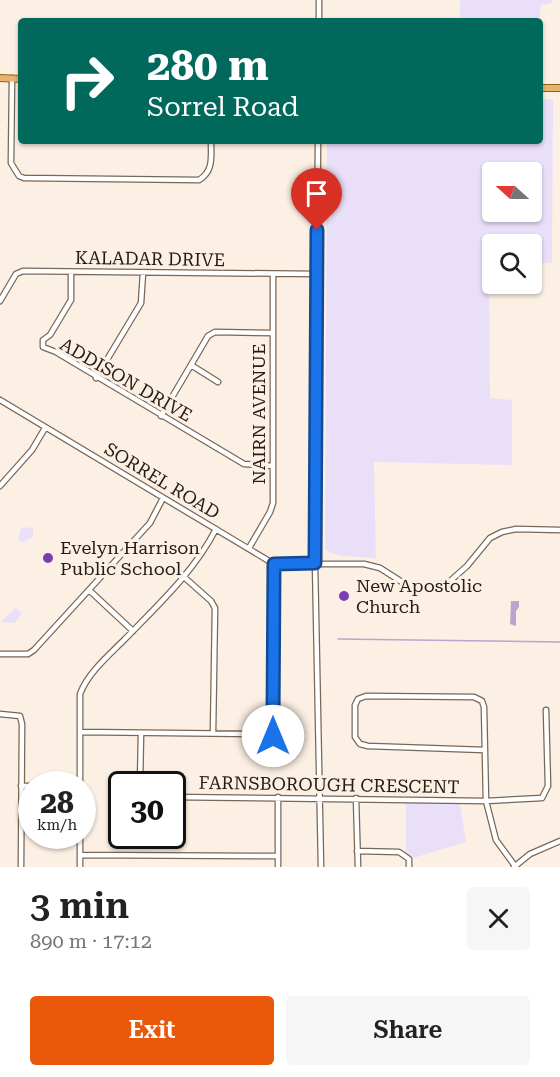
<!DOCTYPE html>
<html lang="en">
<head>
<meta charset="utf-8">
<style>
  body { margin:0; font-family:"Roboto Serif",serif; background:#f6f6f6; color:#222; height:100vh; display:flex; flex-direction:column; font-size:22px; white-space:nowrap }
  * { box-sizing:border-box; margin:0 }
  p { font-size:20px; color:#767676 }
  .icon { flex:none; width:33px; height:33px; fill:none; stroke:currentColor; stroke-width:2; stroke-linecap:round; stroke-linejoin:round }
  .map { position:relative; height:867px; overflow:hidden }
  .side { display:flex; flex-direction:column; background:#fff; flex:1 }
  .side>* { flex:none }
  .top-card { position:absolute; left:18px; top:18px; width:525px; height:126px; border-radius:6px; box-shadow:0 2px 4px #0004; background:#00695c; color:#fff; overflow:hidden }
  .needle { width:39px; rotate:291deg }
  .tools { position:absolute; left:482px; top:162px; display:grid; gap:12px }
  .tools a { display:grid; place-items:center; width:60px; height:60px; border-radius:6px; background:#fff; box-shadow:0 2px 4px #0004; font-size:30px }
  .speed { position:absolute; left:18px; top:771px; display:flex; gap:12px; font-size:30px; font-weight:700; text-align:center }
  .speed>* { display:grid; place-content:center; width:78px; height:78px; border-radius:50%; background:#fff; box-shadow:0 2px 4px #0004; line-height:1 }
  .speed small { font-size:15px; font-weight:400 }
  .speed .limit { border:3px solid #111; border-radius:9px; background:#fff; color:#111 }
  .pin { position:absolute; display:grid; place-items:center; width:51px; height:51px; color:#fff; margin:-62px -26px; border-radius:50% 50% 50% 0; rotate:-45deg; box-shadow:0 0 6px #0007 }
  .pin .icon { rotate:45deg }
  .me { position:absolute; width:66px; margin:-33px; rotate:0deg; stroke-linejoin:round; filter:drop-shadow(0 0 4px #0008) }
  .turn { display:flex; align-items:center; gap:21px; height:126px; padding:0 30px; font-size:27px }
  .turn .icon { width:78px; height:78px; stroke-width:2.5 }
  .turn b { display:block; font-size:42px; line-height:51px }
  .round { display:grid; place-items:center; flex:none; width:63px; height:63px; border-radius:6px; background:#f6f6f6 }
  .summary { display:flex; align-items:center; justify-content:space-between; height:102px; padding:0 30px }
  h1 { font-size:36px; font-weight:600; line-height:45px }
  .cta { display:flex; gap:12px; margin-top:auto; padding:12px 30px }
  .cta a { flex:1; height:69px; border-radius:6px; background:#ea580c; color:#fff; font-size:24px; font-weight:600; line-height:69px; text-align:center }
  .cta a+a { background:#f6f6f6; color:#222 }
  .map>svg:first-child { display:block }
  .green { fill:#eadff9; fill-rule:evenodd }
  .water { fill:#b8a6ce }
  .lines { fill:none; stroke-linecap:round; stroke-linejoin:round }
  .stream { stroke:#b8a6ce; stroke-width:1.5 }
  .minor-casing { stroke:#786755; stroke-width:7 }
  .major-casing { stroke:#966011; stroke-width:8 }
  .minor { stroke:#fff; stroke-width:4.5 }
  .major { stroke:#e5b56f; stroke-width:6 }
  .route-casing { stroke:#114b97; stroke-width:15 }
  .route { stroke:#1a73e8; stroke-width:10 }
  .poi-dot { fill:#7c3db2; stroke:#fcf0e4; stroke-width:2 }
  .labels { text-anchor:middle; stroke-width:6; stroke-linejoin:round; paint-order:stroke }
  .street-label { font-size:18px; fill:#241c15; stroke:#fcf0e4 }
  .poi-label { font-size:18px; fill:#241c15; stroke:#fcf0e4; text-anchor:start }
</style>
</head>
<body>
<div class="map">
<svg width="560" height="867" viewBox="0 0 560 867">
  <rect width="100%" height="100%" fill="#fcf0e4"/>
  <path class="green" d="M 460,0 L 552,0 L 552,3 L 541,5 L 539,21 L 460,21 Z
    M 540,99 L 553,99 L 552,263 L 534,263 L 533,278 L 531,278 L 531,244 L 492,244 L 492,278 L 489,279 L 490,398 L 512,400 L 512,465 L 374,462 L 376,559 C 358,555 340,560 325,549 L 327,141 L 540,141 ZM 492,172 L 531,172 L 531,212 L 492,212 Z
    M 26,527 L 33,529 L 33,537 L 21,543 L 18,538 L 21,529 Z
    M 16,608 L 22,613 L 15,623 L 0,622 Z
    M 406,802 L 460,804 L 466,842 L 410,859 L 405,852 L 406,848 Z"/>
  <path class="water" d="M 511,601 L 519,601 L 519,607 L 516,611 L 516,626 L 510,624 Z"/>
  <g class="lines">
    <path class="stream" d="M 338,639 L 560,642"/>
    <g class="minor-casing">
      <path id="minor" d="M 319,21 L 319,0
        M 12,78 L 11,163 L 19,176 L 24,178 L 199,180 C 214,171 211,156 211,141
        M 318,141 L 315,563 L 321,867
        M 71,272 L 71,300 L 50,335 L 43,340 L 43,347 L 56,352 L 244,464 L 273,466
        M 0,301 L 16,274 L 23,271 L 316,274
        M 191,365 L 218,382
        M 96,378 L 141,303 L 143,273
        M 0,400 L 274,564 L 364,564 L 380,568 L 405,584 L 420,588 L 428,587 L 449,582 L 467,566 L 490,538 L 502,532 L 516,529 L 560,530
        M 161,416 L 208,336 L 215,332 L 273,333
        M 0,486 L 32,450 L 45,428
        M 249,548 L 270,512 L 273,503 L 273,274
        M 184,577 L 211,601 L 215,608 L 213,733
        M 89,590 L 133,631
        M 0,654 L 28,654 L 34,650 L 150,523 L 163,498
        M 0,714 L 20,716 L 22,724 L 21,867
        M 80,732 L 257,734 L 267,738 L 273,736 L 275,729 L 273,719 L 274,564
        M 485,750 L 368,746 L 360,744 L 355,737 L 355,705 L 358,699 L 366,696 L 474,697 L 482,701 L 484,707 L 486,801 L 496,840 L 515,866
        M 80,784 L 80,694 C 88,673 108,656 124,640 C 157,606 194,572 216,529
        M 140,784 L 141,733
        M 21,786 L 32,786
        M 172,797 L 486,801 L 542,798 L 548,786 L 546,710
        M 278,797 L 278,867
        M 356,798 L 358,867
        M 357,851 L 399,852 L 409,859 L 409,867
        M 80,855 L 278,856
        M 80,867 L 80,836
        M 514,867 L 530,854 L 560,841"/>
    </g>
    <g class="major-casing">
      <path id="major" d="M 0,78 L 21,79
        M 540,88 L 560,88"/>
    </g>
    <use href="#minor" class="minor"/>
    <use href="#major" class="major"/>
  </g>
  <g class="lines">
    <g class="route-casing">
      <path id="route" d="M 273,736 L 275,729 L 273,719 L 274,564 L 315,563 L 317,230"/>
    </g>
    <use href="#route" class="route"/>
  </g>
  <g class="poi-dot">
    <circle cx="48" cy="558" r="6"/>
    <circle cx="344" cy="596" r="6"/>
  </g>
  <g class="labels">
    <g class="street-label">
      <text transform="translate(150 259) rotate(1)" y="6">KALADAR DRIVE</text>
      <text transform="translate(126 380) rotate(30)" y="6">ADDISON DRIVE</text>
      <text transform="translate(259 414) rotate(-90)" y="6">NAIRN AVENUE</text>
      <text transform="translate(162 481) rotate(31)" y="6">SORREL ROAD</text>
      <text transform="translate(329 785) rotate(1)" y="6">FARNSBOROUGH CRESCENT</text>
    </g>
    <g class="poi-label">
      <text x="60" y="554">Evelyn Harrison<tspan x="60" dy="21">Public School</tspan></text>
      <text x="356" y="592">New Apostolic<tspan x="356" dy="21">Church</tspan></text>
    </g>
  </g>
</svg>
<div class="tools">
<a><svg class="needle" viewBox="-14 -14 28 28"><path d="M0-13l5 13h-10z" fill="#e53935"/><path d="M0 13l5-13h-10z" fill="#767676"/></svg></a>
<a><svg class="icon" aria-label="search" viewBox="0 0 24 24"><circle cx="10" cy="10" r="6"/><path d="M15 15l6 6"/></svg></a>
</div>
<div class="speed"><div>28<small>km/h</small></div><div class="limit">30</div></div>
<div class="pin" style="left:317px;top:230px;background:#d93025"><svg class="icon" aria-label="arrive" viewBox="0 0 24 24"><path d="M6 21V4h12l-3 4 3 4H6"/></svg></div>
<svg class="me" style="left:273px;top:736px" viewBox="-20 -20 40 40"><circle r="19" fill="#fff"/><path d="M0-13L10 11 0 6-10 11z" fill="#1a73e8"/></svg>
<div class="top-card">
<div class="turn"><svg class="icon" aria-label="right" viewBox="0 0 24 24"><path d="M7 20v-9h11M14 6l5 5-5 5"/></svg><div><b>280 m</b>Sorrel Road</div></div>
</div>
</div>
<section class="side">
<div class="summary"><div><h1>3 min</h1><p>890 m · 17:12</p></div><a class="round"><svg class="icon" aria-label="close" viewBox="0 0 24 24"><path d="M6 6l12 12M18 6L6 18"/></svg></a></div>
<div class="cta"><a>Exit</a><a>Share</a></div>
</section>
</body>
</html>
